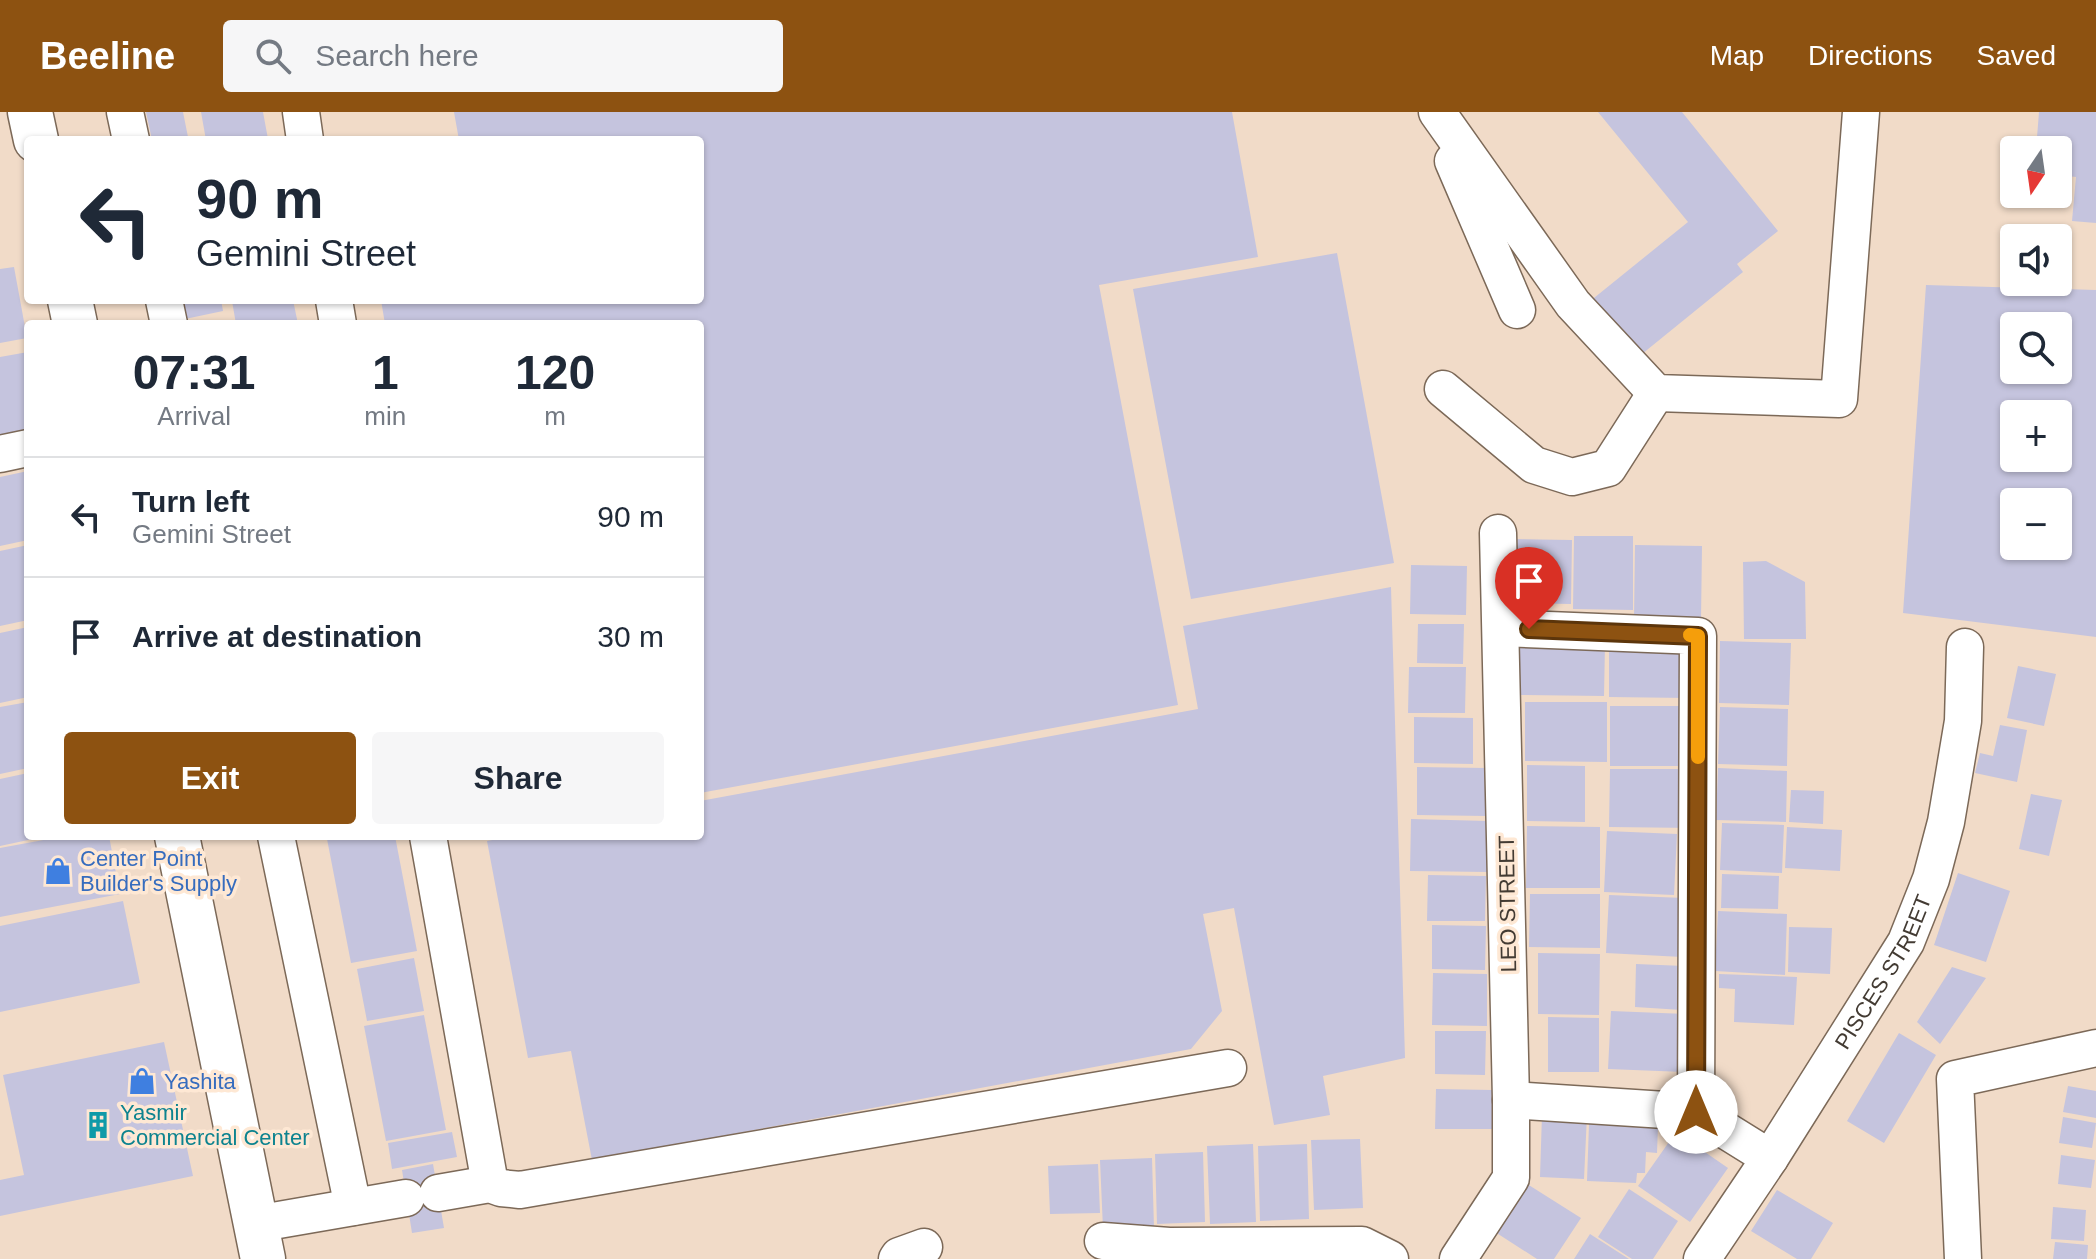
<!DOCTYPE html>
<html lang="en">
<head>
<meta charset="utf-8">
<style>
  body { margin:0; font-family:Helvetica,sans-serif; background:#f6f6f7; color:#1f2937; height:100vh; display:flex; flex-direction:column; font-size:30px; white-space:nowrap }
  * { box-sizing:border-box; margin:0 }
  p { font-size:26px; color:#747a83 }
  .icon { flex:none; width:44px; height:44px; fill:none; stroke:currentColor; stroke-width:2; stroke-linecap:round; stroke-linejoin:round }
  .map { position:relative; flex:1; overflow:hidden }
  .side { position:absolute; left:24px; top:208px; width:680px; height:520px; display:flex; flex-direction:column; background:#fff; border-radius:8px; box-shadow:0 2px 6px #0004 }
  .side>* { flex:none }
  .guide { position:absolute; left:24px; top:24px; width:680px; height:168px; border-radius:8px; box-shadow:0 2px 6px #0004; background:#fff; color:#1f2937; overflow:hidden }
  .needle { width:52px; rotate:193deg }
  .controls { position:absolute; left:2000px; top:24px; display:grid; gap:16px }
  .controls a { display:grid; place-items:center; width:72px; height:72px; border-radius:8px; background:#fff; box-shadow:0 2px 6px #0004; font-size:40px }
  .pin { position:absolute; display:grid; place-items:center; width:68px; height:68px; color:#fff; margin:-82px -34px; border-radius:50% 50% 50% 0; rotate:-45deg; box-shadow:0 0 8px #0007 }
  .pin .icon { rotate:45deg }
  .me { position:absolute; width:88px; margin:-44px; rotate:0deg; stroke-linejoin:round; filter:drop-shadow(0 0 6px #0008) }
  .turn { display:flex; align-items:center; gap:28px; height:168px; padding:0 40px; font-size:36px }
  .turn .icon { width:104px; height:104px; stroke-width:2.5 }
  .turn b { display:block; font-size:56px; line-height:68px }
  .eta { display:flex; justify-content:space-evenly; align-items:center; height:136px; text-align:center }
  .eta b { font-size:48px; font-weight:700; line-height:56px }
  .primary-button { display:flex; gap:16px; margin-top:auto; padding:16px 40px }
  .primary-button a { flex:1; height:92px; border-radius:8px; background:#8d5211; color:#fff; font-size:32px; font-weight:700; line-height:92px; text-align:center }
  .primary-button a+a { background:#f6f6f7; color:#1f2937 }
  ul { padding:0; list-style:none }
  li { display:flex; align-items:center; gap:24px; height:120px; padding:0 40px; border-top:2px solid #e0e1e3 }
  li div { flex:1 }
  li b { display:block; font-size:30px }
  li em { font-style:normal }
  header { display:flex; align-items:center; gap:48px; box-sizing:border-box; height:112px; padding:0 40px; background:#8d5211; color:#fff }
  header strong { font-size:38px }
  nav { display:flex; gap:44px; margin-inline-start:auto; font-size:28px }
  .search { width:560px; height:72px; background:#f6f6f7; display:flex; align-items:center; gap:20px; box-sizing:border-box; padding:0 28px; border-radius:8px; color:#747a83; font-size:30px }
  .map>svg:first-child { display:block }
  .building { fill:#c5c4de; fill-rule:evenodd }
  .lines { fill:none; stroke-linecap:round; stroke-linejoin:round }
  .minor-casing { stroke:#7c6958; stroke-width:39 }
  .highway-casing { stroke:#7c6958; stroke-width:47 }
  .minor { stroke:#fff; stroke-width:36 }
  .highway { stroke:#fff; stroke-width:44 }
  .route-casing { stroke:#5c350b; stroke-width:20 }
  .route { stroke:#8d5211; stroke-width:14 }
  .slow { stroke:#f59e0b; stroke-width:14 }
  .labels { text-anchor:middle; stroke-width:7; stroke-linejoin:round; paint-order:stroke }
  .shop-label { font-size:22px; fill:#366cbe; stroke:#fee8d4; text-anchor:start }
  .street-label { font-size:22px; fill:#433b33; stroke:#fee8d4 }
  .culture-label { font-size:22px; fill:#0d838f; stroke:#fee8d4; text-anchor:start }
</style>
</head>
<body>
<header>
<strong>Beeline</strong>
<div class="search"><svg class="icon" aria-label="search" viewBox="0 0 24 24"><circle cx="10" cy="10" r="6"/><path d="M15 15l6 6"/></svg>Search here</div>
<nav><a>Map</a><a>Directions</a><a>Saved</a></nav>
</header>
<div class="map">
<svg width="2096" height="1147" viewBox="0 0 2096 1147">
  <rect width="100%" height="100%" fill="#f1dbc8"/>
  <path class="building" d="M 146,0 L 183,0 L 188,25 L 172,28 L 152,28 Z
    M 201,0 L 263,0 L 268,27 L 206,28 Z
    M 454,0 L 1232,0 L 1258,145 L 1099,173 L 1178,593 L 700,681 L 700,212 L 385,212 L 381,188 L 700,188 L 700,28 L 459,28 Z
    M 1598,0 L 1682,0 L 1778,119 L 1737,152 L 1743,160 L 1642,242 L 1589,190 L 1688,110 Z
    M 2039,0 L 2096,0 L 2096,111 L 2072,109 L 2076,65 L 2058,63 L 2058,38 L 2036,38 Z
    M 1337,141 L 1394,451 L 1191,487 L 1133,177 Z
    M 14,155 L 27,226 L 0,231 L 0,157 Z
    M 1926,173 L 2096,178 L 2096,525 L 1903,501 ZM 2014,214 L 2058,214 L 2058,258 L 2014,258 ZM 2014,302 L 2058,302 L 2058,346 L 2014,346 ZM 2014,390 L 2058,390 L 2058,434 L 2014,434 Z
    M 181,188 L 221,188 L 223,199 L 185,207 Z
    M 239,188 L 293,188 L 298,212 L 236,212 L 232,189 Z
    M 28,240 L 28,328 L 0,333 L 0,245 Z
    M 28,359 L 28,428 L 0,434 L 0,365 Z
    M 1574,424 L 1633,424 L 1633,498 L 1573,497 Z
    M 1510,427 L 1572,428 L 1571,492 L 1509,491 Z
    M 28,433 L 28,508 L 0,514 L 0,439 Z
    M 1635,433 L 1702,434 L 1701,508 L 1634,507 Z
    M 1766,449 L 1805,470 L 1806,527 L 1744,527 L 1743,450 Z
    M 1411,453 L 1467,454 L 1466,503 L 1410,502 Z
    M 1391,475 L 1405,946 L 1323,964 L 1330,1003 L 1274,1013 L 1234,796 L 1203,802 L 1222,899 L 1191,937 L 592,1048 L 571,939 L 528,946 L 487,729 L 513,724 L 700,724 L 700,689 L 1198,597 L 1183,514 Z
    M 1418,512 L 1464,512 L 1463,552 L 1417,551 Z
    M 28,515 L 28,585 L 0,591 L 0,521 Z
    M 1720,529 L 1791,531 L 1789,593 L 1719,591 Z
    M 1518,531 L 1605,532 L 1604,584 L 1517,583 Z
    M 1609,533 L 1688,534 L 1688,586 L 1609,585 Z
    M 2018,554 L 2056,562 L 2044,614 L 2007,606 Z
    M 1409,555 L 1466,555 L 1465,601 L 1408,601 Z
    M 28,590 L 28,656 L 0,662 L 0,595 Z
    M 1525,590 L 1607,590 L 1607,650 L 1525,649 Z
    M 1610,594 L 1693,594 L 1692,654 L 1610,654 Z
    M 1720,595 L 1788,597 L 1787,654 L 1718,652 Z
    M 1414,605 L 1473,606 L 1473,652 L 1414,651 Z
    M 2000,613 L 2027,618 L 2017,670 L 1975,661 L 1980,641 L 1993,644 Z
    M 1527,653 L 1585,654 L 1585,710 L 1527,709 Z
    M 1417,655 L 1486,656 L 1486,704 L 1417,703 Z
    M 1718,656 L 1787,659 L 1786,710 L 1716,708 Z
    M 1610,657 L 1695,657 L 1695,716 L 1609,715 Z
    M 28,661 L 28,724 L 42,725 L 0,734 L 0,667 Z
    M 1791,678 L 1824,679 L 1823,712 L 1789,710 Z
    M 2031,682 L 2062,688 L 2049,744 L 2019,737 Z
    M 1411,707 L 1488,709 L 1488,760 L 1410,759 Z
    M 1722,711 L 1784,713 L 1782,761 L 1720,758 Z
    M 1527,714 L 1600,715 L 1600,776 L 1526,776 Z
    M 1787,715 L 1842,718 L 1840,759 L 1785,756 Z
    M 1607,719 L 1677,722 L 1674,783 L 1604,780 Z
    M 65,724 L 109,724 L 120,782 L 0,805 L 0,736 Z
    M 341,724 L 395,724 L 417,839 L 351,851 L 327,727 Z
    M 1958,761 L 2010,779 L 1986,850 L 1934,833 Z
    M 1722,762 L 1779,764 L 1778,797 L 1721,796 Z
    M 1428,763 L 1486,764 L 1485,809 L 1427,809 Z
    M 1530,782 L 1600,782 L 1600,836 L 1529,835 Z
    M 1609,783 L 1684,786 L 1682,845 L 1606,841 Z
    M 123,789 L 140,871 L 0,900 L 0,814 Z
    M 1718,799 L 1787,802 L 1785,863 L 1715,859 Z
    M 1432,813 L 1486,814 L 1485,858 L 1432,857 Z
    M 1789,815 L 1832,816 L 1830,862 L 1788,860 Z
    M 1538,841 L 1600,842 L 1599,903 L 1538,902 Z
    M 414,846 L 424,899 L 367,909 L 357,857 Z
    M 1636,852 L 1684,854 L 1682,898 L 1635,895 Z
    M 1952,855 L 1986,866 L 1940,932 L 1917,910 Z
    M 1433,861 L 1487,862 L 1487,914 L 1432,913 Z
    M 1719,862 L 1797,865 L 1794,913 L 1734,910 L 1735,877 L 1719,876 Z
    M 1611,899 L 1686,902 L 1684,960 L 1608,957 Z
    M 424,903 L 446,1018 L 386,1029 L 364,914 Z
    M 1548,905 L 1599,906 L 1599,960 L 1548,960 Z
    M 1435,919 L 1486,919 L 1485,963 L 1435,962 Z
    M 1899,921 L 1936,943 L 1884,1031 L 1847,1009 Z
    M 164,930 L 193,1064 L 0,1104 L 0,1068 L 24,1063 L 3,963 Z
    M 2068,974 L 2096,979 L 2096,1006 L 2063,1000 Z
    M 1436,977 L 1493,978 L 1493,1017 L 1435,1017 Z
    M 1542,1002 L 1587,1003 L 1584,1067 L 1540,1065 Z
    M 2063,1005 L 2096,1011 L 2092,1036 L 2059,1031 Z
    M 1589,1012 L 1658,1014 L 1657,1041 L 1646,1040 L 1645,1061 L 1637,1061 L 1636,1071 L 1587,1069 Z
    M 452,1020 L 457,1045 L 392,1057 L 388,1031 Z
    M 1676,1020 L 1728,1056 L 1690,1110 L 1638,1074 Z
    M 1360,1027 L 1363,1096 L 1314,1098 L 1311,1028 Z
    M 1253,1032 L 1256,1110 L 1210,1112 L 1207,1034 Z
    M 1307,1032 L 1309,1107 L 1260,1109 L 1258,1034 Z
    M 1203,1040 L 1205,1110 L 1157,1112 L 1155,1042 Z
    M 2061,1043 L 2095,1048 L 2091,1076 L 2058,1072 Z
    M 1152,1046 L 1154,1116 L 1103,1117 L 1100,1048 Z
    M 433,1052 L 444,1116 L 412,1121 L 402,1058 Z
    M 1098,1052 L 1100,1101 L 1050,1102 L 1048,1054 Z
    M 1524,1070 L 1581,1106 L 1554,1147 L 1537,1147 L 1492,1118 Z
    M 1629,1077 L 1678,1109 L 1653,1147 L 1632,1147 L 1598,1125 Z
    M 1777,1078 L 1833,1111 L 1811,1147 L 1797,1147 L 1751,1119 Z
    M 2053,1095 L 2086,1098 L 2084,1129 L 2051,1127 Z
    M 1590,1122 L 1629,1147 L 1574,1147 Z
    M 2055,1130 L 2088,1133 L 2087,1147 L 2053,1147 Z"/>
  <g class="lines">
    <g class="minor-casing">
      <g id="minor">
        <path d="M 125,0 L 131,28"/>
        <path d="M 301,0 L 305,28"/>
        <path d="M 1437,0 L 1573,192 L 1656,281 L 1839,287 L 1861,0"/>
        <path d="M 1453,49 L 1517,198"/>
        <path d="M 164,188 L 169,212"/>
        <path d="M 334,188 L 338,212"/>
        <path d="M 1443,277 L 1534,353 L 1572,365 L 1608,356 L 1656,281"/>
        <path d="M 0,342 L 28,336"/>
        <path d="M 1501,516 L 1698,524 L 1696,1000"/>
        <path d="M 276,724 L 353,1095"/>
        <path d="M 428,724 L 490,1072"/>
        <path d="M 1511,988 L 1696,1000 L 1770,1046"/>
        <path d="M 438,1081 L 490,1072 L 501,1076 L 520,1078 L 1228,956"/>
        <path d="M 255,1112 L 406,1086"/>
        <path d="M 1103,1129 L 1169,1134 L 1362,1133 L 1390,1147"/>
        <path d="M 897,1147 L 899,1144 L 924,1135"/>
        <path d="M 1458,1147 L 1511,1066 L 1511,988 L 1498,421"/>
        <path id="s1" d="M 1702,1147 L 1770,1046 L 1906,830 L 1931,767 L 1946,710 L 1963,609 L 1965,535"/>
        <path d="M 1963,1147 L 1955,967 L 2096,936"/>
      </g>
    </g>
    <g class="highway-casing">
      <path id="highway" d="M 30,0 L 36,28
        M 70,188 L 75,212
        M 177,724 L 263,1147"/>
    </g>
    <use href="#minor" class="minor"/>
    <use href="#highway" class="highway"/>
  </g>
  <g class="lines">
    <g class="route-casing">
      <path id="route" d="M 1529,517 L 1698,524 L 1696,1000"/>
    </g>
    <use href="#route" class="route"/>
    <path class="slow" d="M 1690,523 L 1698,524 L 1698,645"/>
  </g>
  <defs>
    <g id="shop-bare" transform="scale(2.16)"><path d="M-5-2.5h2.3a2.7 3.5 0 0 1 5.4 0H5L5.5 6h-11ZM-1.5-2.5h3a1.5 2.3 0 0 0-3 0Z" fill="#3f7fe0" stroke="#fee8d4" stroke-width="2.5" paint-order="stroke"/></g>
    <g id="building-bare" transform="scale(2.16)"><path d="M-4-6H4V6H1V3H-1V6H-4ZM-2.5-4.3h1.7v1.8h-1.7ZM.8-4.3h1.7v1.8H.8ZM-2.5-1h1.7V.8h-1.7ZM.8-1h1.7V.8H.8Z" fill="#0f9aa8" stroke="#fee8d4" stroke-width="2.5" paint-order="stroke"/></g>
  </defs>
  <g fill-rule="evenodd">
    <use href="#shop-bare" x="58" y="759"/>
    <use href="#shop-bare" x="142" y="969"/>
    <use href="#building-bare" x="98" y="1013"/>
  </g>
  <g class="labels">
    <g class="shop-label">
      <text x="80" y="754">Center Point<tspan x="80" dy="25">Builder's Supply</tspan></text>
      <text x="164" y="977">Yashita</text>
    </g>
    <g class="street-label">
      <text transform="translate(1507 792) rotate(-91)" y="8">LEO STREET</text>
      <text dy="8" stroke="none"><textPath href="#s1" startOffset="340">PISCES STREET</textPath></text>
    </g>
    <g class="culture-label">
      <text x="120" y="1008">Yasmir<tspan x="120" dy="25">Commercial Center</tspan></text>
    </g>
  </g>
</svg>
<div class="controls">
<a><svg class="needle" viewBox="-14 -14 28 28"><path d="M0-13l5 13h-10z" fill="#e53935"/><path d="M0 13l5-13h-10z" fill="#747a83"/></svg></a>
<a><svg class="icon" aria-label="sound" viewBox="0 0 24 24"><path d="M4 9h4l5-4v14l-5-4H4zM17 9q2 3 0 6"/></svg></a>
<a><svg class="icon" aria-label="search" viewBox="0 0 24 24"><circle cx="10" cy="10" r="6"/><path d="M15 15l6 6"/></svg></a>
<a>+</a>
<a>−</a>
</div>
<div class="pin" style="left:1529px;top:517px;background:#d93025"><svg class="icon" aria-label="arrive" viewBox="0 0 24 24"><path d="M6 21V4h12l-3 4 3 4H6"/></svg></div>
<svg class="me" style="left:1696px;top:1000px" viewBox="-20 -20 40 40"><circle r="19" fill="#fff"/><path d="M0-13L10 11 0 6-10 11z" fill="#8d5211"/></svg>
<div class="guide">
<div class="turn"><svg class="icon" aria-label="left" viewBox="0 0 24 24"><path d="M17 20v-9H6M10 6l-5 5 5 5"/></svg><div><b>90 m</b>Gemini Street</div></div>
</div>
<section class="side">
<div class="eta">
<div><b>07:31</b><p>Arrival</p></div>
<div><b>1</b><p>min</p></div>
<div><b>120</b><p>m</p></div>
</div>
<ul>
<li><svg class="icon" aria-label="left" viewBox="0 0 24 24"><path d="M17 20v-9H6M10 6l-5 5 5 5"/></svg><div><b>Turn left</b><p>Gemini Street</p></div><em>90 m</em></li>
<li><svg class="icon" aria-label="arrive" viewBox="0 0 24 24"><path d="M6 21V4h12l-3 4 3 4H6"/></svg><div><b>Arrive at destination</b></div><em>30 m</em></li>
</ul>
<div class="primary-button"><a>Exit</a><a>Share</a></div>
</section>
</div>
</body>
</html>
